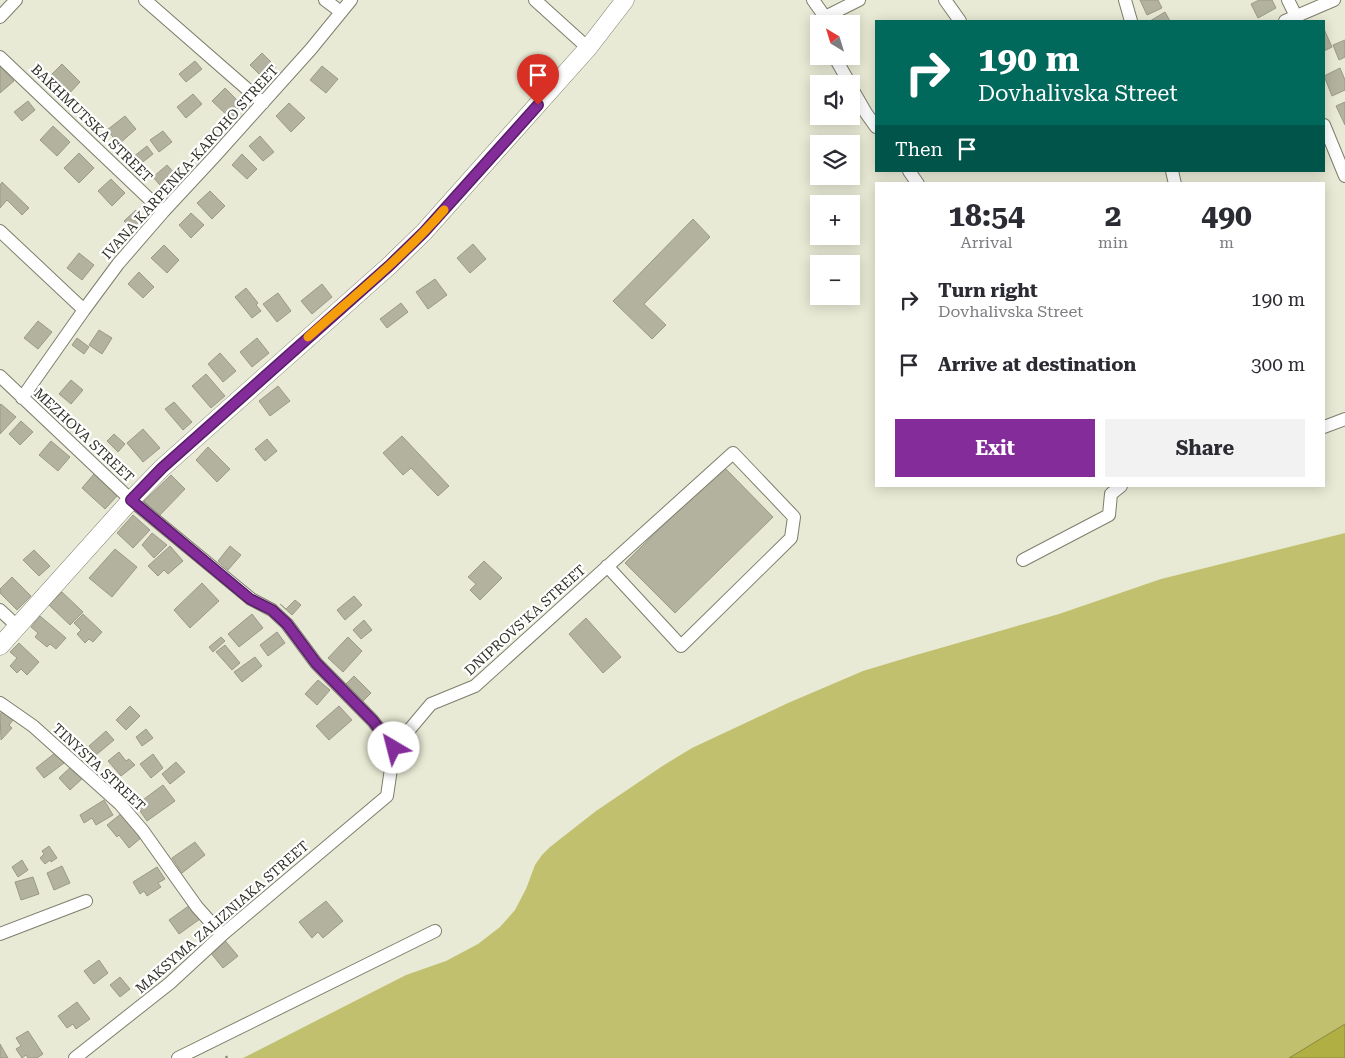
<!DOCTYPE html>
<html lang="en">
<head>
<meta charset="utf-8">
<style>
  body { margin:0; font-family:"Roboto Serif",serif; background:#f2f2f3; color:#2b2b33; height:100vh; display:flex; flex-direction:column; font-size:19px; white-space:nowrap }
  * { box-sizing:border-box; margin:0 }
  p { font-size:16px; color:#7c7c81 }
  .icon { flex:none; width:28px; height:28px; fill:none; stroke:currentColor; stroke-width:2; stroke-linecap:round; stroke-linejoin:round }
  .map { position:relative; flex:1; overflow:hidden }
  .drawer { position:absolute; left:875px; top:182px; width:450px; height:305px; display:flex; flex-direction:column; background:#fff; border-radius:0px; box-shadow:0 2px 12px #0003 }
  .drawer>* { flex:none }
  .guide { position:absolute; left:875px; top:20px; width:450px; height:152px; border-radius:0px; box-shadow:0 2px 12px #0003; background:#00695c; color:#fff; overflow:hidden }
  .needle { width:32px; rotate:322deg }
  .fabs { position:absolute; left:810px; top:15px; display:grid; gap:10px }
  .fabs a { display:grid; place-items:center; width:50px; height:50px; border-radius:0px; background:#fff; box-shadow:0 2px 12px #0003; font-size:25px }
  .pin { position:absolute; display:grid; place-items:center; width:42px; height:42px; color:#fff; margin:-51px -21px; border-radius:50% 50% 50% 0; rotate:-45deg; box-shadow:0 0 5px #0007 }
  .pin .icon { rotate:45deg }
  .me { position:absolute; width:55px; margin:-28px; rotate:323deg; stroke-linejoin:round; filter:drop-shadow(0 0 4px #0008) }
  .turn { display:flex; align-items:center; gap:18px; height:105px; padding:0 20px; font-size:22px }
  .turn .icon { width:65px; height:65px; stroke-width:2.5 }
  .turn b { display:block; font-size:35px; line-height:42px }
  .then { display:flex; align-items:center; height:48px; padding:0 20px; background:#0003; gap:10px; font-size:19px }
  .eta { display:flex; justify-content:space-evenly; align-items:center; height:85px; text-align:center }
  .eta b { font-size:30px; font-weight:700; line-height:35px }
  .action { display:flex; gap:10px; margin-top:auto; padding:10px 20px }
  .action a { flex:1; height:58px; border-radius:0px; background:#842d9a; color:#fff; font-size:20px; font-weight:700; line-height:58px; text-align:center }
  .action a+a { background:#f2f2f3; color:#2b2b33 }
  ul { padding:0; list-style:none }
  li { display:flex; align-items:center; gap:15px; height:65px; padding:0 20px }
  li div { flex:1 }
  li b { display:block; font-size:19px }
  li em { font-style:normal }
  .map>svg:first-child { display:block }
  .green { fill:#c0c06f }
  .water { fill:#b0af43; stroke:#8a893b }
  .building { fill:#b2b29f; stroke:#9a9a87 }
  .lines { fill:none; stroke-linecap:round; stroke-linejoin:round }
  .street-casing { stroke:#7e7e6c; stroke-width:14 }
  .secondary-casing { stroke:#7e7e6c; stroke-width:19 }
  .path { stroke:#8b8b7d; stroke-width:2.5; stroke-dasharray:4 2.5; stroke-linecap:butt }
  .street { stroke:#fff; stroke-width:12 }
  .secondary { stroke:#fff; stroke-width:18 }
  .route-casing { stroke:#561d64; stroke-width:12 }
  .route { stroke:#842d9a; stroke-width:9 }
  .slow { stroke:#f59e0b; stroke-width:9 }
  .labels { text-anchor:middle; stroke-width:4.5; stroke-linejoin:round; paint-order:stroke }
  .street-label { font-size:14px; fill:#313129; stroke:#fff }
</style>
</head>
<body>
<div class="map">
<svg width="1345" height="1058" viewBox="0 0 1345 1058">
  <rect width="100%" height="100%" fill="#e9ead5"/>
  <path class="green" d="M 1345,533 L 1345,1024 L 1289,1058 L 243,1058 L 406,975 L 446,961 L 478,944 L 500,927 L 515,910 L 526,889 L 535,865 L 542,855 L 550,847 L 596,811 L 664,765 L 692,748 L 788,703 L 863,671 L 916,655 L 1059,614 L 1161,579 Z"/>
  <path class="water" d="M 1345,1024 L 1345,1058 L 1289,1058 Z"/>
  <path class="building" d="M 1140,0 L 1158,0 L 1162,8 L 1147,15 Z
    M 1259,0 L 1272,0 L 1276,8 L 1258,18 L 1251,4 Z
    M 1165,12 L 1170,21 L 1150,21 Z
    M 1324,29 L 1332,47 L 1324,51 Z
    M 1345,40 L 1345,57 L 1339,60 L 1333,45 Z
    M 262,53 L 276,67 L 264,79 L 250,65 Z
    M 195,61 L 202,69 L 186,82 L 179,74 Z
    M 62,64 L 80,82 L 66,97 L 47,79 Z
    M 0,66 L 14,81 L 0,93 Z
    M 322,66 L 338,79 L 326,93 L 310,80 Z
    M 1340,68 L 1345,80 L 1345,90 L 1332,96 L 1324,76 Z
    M 225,88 L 243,106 L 231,119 L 212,101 Z
    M 193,94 L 202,104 L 186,118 L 177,107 Z
    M 28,101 L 35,110 L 22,121 L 14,112 Z
    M 1345,102 L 1345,125 L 1336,106 Z
    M 289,103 L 305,118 L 291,132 L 276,116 Z
    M 125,116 L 136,129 L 119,144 L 107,130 Z
    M 53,126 L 70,142 L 57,156 L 40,140 Z
    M 163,131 L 172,142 L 159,152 L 150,140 Z
    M 260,136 L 274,152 L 263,161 L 249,146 Z
    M 147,146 L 153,154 L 134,169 L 128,161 Z
    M 79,153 L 94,168 L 79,183 L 64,168 Z
    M 242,154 L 257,169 L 247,179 L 232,165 Z
    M 167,165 L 179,178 L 165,191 L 153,177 Z
    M 111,179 L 125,193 L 112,206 L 98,191 Z
    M 2,182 L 29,208 L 22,215 L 7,200 L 0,208 L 0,185 Z
    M 210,191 L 225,206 L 212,219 L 197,203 Z
    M 136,210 L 146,220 L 134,231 L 124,221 Z
    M 191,213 L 204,225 L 191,238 L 179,225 Z
    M 693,219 L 710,237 L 644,304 L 666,325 L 652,339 L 613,301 Z
    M 473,244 L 486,259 L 470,273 L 457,258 Z
    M 164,245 L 179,260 L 167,273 L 151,258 Z
    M 79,253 L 94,265 L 82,280 L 67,268 Z
    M 139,272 L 154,287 L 143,298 L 128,284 Z
    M 435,279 L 447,295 L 428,309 L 416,292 Z
    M 322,284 L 332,297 L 312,314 L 301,301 Z
    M 246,288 L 258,303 L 256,305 L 261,311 L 252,318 L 235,297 Z
    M 278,293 L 291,311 L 277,322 L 263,304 Z
    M 401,303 L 408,312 L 387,328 L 380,319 Z
    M 38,321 L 52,332 L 38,349 L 24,338 Z
    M 99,330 L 112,338 L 102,354 L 89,345 Z
    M 77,338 L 89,347 L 84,354 L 72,345 Z
    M 257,338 L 269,353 L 252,367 L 240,352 Z
    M 220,353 L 236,371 L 223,382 L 208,364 Z
    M 206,374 L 225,396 L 211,408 L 192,386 Z
    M 71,380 L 83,390 L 71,404 L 59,394 Z
    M 278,386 L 290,401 L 270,416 L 259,401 Z
    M 174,402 L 192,422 L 183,430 L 165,409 Z
    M 1,404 L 16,417 L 0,434 L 0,405 Z
    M 21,421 L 33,432 L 20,445 L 9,434 Z
    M 143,429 L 160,448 L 143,462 L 127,443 Z
    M 114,434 L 125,444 L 118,452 L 107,441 Z
    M 402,436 L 449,486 L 438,496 L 411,468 L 403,475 L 383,453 Z
    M 267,439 L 277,451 L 265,461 L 255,449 Z
    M 51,441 L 70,457 L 58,471 L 39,455 Z
    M 208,447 L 230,469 L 217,482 L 196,460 Z
    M 723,466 L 773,517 L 675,613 L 625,563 Z
    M 94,474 L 118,495 L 105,509 L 82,488 Z
    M 171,475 L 185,489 L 159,516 L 144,501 Z
    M 133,515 L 150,530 L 133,548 L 117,533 Z
    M 152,533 L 167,545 L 154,558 L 142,545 Z
    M 170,546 L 183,561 L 168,574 L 164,570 L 158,576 L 148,566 Z
    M 230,546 L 241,555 L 228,570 L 218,561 Z
    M 115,549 L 137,567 L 112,597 L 89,578 Z
    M 34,550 L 50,566 L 39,576 L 23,560 Z
    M 484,561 L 502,578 L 480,600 L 470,590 L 476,584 L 468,577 Z
    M 12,577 L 31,596 L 17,610 L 0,593 L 0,589 Z
    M 202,583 L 219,601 L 190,628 L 174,610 Z
    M 62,592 L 83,612 L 70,625 L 49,605 Z
    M 354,596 L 362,605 L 345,620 L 337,610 Z
    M 295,600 L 301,605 L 292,615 L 280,604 L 286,609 Z
    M 83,614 L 102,632 L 93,642 L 89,639 L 85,643 L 77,634 L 81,630 L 74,623 Z
    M 252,614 L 263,628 L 239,647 L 228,634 Z
    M 40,616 L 66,638 L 56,649 L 50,644 L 47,647 L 35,637 L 38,633 L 31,627 Z
    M 586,618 L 621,657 L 603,673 L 569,634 Z
    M 364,620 L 372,630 L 361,639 L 353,630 Z
    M 277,632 L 285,643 L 268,656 L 260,645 Z
    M 221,637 L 225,641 L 213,652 L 209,647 Z
    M 348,637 L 362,651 L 343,672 L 328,658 Z
    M 19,643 L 39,662 L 27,675 L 21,669 L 17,673 L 10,666 L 17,658 L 10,652 Z
    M 225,645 L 240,663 L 232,670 L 216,652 Z
    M 255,657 L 262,666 L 242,682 L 234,672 Z
    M 354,676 L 371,693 L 361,703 L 344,686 Z
    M 318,680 L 330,690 L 317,705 L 305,694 Z
    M 130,706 L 140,716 L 126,730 L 116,720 Z
    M 339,706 L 352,720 L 329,740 L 316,726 Z
    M 4,709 L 14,719 L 9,725 L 12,728 L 1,740 L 0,714 Z
    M 146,729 L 153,738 L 142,746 L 136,737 Z
    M 106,731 L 114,740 L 96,755 L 89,746 Z
    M 119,752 L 126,761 L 129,759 L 135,765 L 121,776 L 108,761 Z
    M 55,753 L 64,763 L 44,778 L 36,768 Z
    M 153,754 L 163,768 L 151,778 L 140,764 Z
    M 176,762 L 185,772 L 170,784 L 162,774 Z
    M 74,764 L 85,776 L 70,790 L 59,778 Z
    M 163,785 L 175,801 L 147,821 L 136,805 Z
    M 104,800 L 113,815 L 96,825 L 92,818 L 84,823 L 80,815 Z
    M 122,813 L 142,837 L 129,848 L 119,835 L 117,837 L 107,825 Z
    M 195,842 L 205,855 L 182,873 L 172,858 Z
    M 49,846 L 57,858 L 51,862 L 50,860 L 45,864 L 40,858 L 44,854 L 42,851 Z
    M 22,860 L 28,870 L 18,877 L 12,867 Z
    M 62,866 L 70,883 L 54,890 L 47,873 Z
    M 157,867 L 165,879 L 158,883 L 161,887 L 147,896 L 144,891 L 140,894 L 133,882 Z
    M 33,877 L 39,894 L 21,900 L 15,882 Z
    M 326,901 L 343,921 L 323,938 L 318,932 L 312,938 L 299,922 Z
    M 190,905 L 200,919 L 179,934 L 169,920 Z
    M 222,937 L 238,956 L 223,968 L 210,952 Z
    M 99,960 L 108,973 L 94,984 L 84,971 Z
    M 120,977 L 130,989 L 120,997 L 110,985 Z
    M 77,1002 L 90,1019 L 76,1029 L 73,1024 L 67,1028 L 58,1016 Z
    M 28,1031 L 43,1054 L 37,1058 L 28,1058 L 26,1055 L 22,1058 L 16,1049 L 21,1046 L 16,1038 Z
    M 0,1044 L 8,1058 L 0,1058 Z"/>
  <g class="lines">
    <g class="street-casing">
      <path id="street" d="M 145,0 L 263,103
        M 325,0 L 341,12
        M 535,0 L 588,48
        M 813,0 L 825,17 L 827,24
        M 945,0 L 960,21
        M 1125,0 L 1131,21
        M 1288,0 L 1296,16
        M 0,17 L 16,0
        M 825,17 L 859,0
        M 1285,21 L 1334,0
        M 834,56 L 850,84
        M 0,57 L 163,212
        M 851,87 L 866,113 L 876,127
        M 1324,125 L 1345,176
        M 909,171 L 918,184
        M 1172,171 L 1175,184
        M 0,231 L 84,310
        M 0,376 L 131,500 L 251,599 L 272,610 L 287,624 L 316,663 L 373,721 L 394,748 L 387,796 L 222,935 L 170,983 L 75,1058
        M 22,398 L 84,310 L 118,264 L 163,212 L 215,156 L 311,49 L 351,0
        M 1324,427 L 1345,419
        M 1023,560 L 1109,515 L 1111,494 L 1121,486
        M 0,610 L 18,627
        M 0,703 L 33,726 L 120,804 L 143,831 L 197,907 L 222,935
        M 394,748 L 431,704 L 475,686 L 733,453 L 794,517 L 791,538 L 681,646 L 607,566
        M 0,934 L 86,901
        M 178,1058 L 435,931"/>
    </g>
    <g class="secondary-casing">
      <path id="secondary" d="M 0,646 L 131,500 L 162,468 L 389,266 L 424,232 L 588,48 L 625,0"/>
    </g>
    <path class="path" d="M 226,1056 L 227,1058"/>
    <use href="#street" class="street"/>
    <use href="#secondary" class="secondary"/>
  </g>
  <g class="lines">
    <g class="route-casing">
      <path id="route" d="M 394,748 L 373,721 L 316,663 L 287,624 L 272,610 L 250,599 L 131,500 L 162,468 L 389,266 L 424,232 L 538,105"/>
    </g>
    <use href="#route" class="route"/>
    <path class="slow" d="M 308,337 C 354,296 403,257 444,210"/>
  </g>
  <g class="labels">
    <g class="street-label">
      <text transform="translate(92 123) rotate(44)" y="5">BAKHMUTSKA STREET</text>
      <text transform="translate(190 162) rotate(-48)" y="5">IVANA KARPENKA-KAROHO STREET</text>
      <text transform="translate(84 435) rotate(43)" y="5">MEZHOVA STREET</text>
      <text transform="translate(525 620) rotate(-42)" y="5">DNIPROVS'KA STREET</text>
      <text transform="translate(99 767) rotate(43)" y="5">TINYSTA STREET</text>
      <text transform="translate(222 917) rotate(-41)" y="5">MAKSYMA ZALIZNIAKA STREET</text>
    </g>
  </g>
</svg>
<div class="fabs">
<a><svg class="needle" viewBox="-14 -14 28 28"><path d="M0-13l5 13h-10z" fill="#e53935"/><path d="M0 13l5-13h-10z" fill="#7c7c81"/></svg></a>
<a><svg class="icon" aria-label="sound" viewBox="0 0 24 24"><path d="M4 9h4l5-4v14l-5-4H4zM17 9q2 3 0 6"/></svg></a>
<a><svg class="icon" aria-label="layers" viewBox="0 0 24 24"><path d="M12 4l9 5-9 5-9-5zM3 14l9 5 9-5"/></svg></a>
<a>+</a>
<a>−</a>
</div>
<div class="pin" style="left:538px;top:105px;background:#d93025"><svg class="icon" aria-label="arrive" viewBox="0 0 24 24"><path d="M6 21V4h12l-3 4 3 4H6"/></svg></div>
<svg class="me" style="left:394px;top:748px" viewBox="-20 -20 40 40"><circle r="19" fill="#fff"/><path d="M0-13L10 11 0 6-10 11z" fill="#842d9a"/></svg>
<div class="guide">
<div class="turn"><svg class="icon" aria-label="right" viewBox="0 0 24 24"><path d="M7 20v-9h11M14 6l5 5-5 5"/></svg><div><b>190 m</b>Dovhalivska Street</div></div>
<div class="then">Then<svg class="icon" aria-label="arrive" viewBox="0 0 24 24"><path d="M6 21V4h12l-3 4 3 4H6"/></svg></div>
</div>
<section class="drawer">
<div class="eta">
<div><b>18:54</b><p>Arrival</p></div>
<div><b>2</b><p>min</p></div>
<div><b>490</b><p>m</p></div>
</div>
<ul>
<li><svg class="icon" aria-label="right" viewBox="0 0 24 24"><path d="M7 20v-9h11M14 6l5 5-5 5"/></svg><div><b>Turn right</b><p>Dovhalivska Street</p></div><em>190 m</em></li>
<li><svg class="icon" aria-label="arrive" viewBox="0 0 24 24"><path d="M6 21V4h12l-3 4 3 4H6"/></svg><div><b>Arrive at destination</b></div><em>300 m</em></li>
</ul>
<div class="action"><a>Exit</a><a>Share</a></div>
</section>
</div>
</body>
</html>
